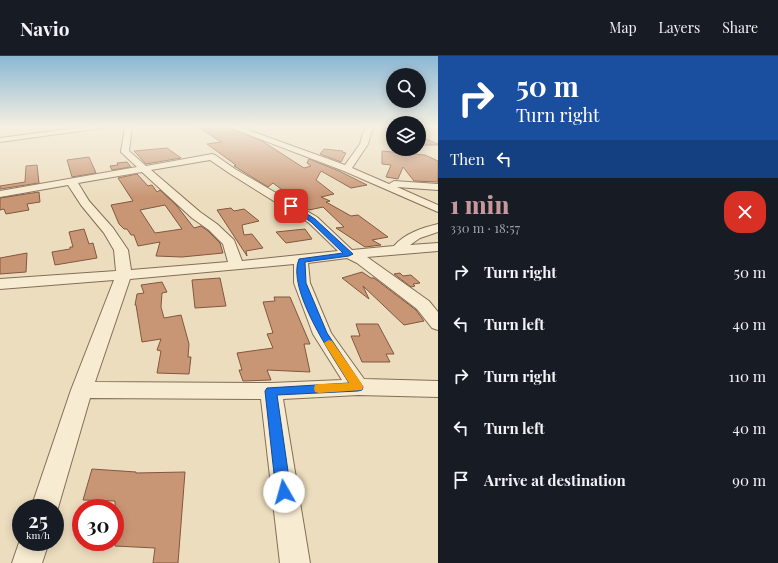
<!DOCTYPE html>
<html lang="en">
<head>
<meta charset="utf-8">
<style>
  body { margin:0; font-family:"Playfair Display",serif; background:#242831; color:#f1f3f6; height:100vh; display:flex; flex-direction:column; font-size:15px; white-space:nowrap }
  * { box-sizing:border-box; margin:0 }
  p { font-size:13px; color:#9ea1a6 }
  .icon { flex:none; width:22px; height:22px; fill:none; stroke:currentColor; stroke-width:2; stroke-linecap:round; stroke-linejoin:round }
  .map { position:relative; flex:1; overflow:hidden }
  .sheet { display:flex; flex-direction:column; background:#171b24; width:340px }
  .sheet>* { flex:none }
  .banner { background:#1a4fa0; color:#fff; overflow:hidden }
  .tools { position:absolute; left:386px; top:12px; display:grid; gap:8px }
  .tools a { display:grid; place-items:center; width:40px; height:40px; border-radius:50%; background:#171b24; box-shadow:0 2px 10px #0003; font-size:20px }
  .speed { position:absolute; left:12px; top:443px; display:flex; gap:8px; font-size:20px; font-weight:700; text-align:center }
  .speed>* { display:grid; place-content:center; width:52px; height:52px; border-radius:50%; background:#171b24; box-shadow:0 2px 10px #0003; line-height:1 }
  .speed small { font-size:10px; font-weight:400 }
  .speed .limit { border:6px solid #d22; background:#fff; color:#111 }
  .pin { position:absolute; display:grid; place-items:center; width:34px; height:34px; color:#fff; margin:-17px; border-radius:8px; box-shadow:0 2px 6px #0006 }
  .me { position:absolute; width:44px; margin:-22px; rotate:353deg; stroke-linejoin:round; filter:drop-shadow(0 0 3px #0008) }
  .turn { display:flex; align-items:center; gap:14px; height:84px; padding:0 12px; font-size:18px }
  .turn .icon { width:52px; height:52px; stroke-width:2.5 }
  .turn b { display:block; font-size:28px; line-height:34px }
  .then { display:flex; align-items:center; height:38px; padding:0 12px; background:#0003; gap:8px; font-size:15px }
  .round { display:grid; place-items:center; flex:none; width:42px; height:42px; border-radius:16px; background:#242831 }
  .headline { display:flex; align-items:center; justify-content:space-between; height:68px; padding:0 12px }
  h1 { font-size:24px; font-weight:800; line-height:30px; color:#c6989b }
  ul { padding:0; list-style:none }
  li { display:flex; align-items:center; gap:12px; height:52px; padding:0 12px }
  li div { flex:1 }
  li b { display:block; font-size:15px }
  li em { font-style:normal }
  header { display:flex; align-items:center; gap:24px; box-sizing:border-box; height:56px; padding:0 20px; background:#171b24; border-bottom:1px solid #363941 }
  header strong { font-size:19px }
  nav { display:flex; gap:22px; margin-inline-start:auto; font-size:14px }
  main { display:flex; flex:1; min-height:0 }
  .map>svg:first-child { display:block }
  .building { fill:#c99675; stroke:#82573e; fill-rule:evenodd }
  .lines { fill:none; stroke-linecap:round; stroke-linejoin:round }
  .minor-casing { stroke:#836e57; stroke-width:2 }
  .minor { fill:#f7ebd1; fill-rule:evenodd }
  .route { fill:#1a73e8; stroke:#114b97 }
  .slow { fill:#f59e0b }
</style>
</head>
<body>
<header>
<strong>Navio</strong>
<nav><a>Map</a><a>Layers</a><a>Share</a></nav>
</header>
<main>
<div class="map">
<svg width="438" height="507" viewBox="0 0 438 507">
  <rect width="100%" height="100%" fill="#ecddbe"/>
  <path class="building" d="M 197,70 L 225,70 L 262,85 L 304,112 L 311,110 L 307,107 L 309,103 L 339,115 L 367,129 L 351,132 L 321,115 L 316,124 L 334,138 L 321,141 L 330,145 L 326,146 L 351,160 L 358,159 L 388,181 L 372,184 L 381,189 L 365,191 L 336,172 L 344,171 L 323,151 L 309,154 L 273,127 L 268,131 L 234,110 L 236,109 L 207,88 L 221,86 Z
    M 419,80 L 438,88 L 438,89 L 419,89 Z
    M 167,92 L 181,102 L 146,108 L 134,95 Z
    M 324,93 L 343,95 L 342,96 L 346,97 L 341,106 L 320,98 Z
    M 382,95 L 425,99 L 438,105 L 438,126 L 414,125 L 403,111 L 398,123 L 386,121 L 391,109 L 382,108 Z
    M 89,101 L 96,117 L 72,121 L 67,104 Z
    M 127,106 L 131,111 L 112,114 L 110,110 L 118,109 L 117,107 Z
    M 37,109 L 39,127 L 0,133 L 0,130 L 25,126 L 26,110 Z
    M 137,118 L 148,130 L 152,129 L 157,136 L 160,134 L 177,150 L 194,172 L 201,170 L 208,175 L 220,187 L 223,197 L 182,201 L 156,200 L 160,186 L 138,190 L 134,179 L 131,179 L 127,173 L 124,173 L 119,168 L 111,149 L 133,145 L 118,122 ZM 165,149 L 182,173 L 155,177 L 140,154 Z
    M 39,136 L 40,146 L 27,148 L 29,154 L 6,158 L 4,153 L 0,154 L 0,142 Z
    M 231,152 L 234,155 L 244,153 L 259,165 L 242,169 L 244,179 L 252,178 L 263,192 L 246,195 L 247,200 L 217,154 Z
    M 84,173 L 89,188 L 93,187 L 97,202 L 55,209 L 52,196 L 70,193 L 70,191 L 73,191 L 69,176 Z
    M 305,173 L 312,183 L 286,187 L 276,176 Z
    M 27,197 L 26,216 L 0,218 L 0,202 Z
    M 362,216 L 371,222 L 374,222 L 416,254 L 424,265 L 404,269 L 363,230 L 369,243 L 342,222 Z
    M 400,217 L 403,220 L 411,219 L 420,227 L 413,228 L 415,230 L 411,231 L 394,218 Z
    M 220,222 L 226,250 L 195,252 L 192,224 Z
    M 162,226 L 167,236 L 162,237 L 161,251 L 164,262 L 181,259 L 189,288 L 188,301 L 191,301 L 189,318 L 157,317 L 161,295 L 157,294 L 161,283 L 142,286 L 136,249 L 135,249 L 137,238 L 144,237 L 141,229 Z
    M 274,241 L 290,241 L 310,288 L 304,288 L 310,316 L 267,314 L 271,324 L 243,325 L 239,314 L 242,314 L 237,297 L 273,292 L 267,278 L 273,277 L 263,246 L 275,245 Z
    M 356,268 L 378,268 L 394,298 L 386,298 L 390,306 L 362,306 L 351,280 L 360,280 Z
    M 92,413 L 136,416 L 136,417 L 185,416 L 178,507 L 153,507 L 155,492 L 115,490 L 115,445 L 83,444 Z"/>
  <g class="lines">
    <g class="minor-casing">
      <path id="minor" d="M 92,70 L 116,70 L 0,86 L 0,82 Z
        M 125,70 L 132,70 L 129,95 L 146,110 L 212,98 L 215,99 L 235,113 L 317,161 L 352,194 L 394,190 C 405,177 422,172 438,168 L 438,176 L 420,182 L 410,189 L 438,187 L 438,195 L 367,201 L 429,245 L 438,256 L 438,274 L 432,272 L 417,253 L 357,207 L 347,202 L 308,207 L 310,227 L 331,277 L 364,323 L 438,325 L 438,341 L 358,339 L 283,343 L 310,507 L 280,507 L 261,343 L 90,342 L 55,462 L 55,452 L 31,452 L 71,334 L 114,224 L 0,233 L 0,223 L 116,215 L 114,194 L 104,177 L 81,149 L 68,129 L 0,141 L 0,135 L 137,111 L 121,96 ZM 210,104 L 229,117 L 309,167 L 338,195 L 242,205 L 234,184 L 217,168 L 200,156 L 151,114 ZM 142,116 L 192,162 L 209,174 L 223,188 L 228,206 L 131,214 L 128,194 L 113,172 L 89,145 L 78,127 ZM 294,208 L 294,227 L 313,278 L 342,324 L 271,327 L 95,326 L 130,223 Z
        M 226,70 L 237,70 L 345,109 L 360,88 L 363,77 L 368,70 L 375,70 L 371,77 L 368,88 L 352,112 L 389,128 L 394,125 L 438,128 L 438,134 L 397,131 L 438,149 L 438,156 L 344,115 Z
        M 21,481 L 21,486 L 49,486 L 42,507 L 12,507 Z"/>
    </g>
    <use href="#minor" class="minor"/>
  </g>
  <linearGradient id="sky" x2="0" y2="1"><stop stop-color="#8bb8d4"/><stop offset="0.5" stop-color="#f6f0e2"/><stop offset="1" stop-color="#f6f0e2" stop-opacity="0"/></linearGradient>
  <rect width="438" height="141" fill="url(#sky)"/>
  <path class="route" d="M 289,149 L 293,149 L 315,163 L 353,198 L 349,200 L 305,206 L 306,227 L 327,277 L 363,331 L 362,334 L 358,335 L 277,339 L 291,436 L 289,440 L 284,443 L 279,440 L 276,436 L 265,335 L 267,332 L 349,327 C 333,301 286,233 299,203 L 343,197 L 311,166 L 289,151 Z"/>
  <path class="slow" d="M 329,284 L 332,285 L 362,328 L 363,331 L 362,334 L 319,337 L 315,336 L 314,332 L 315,329 L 319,328 L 349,327 L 324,287 Z"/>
</svg>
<div class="tools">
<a><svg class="icon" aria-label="search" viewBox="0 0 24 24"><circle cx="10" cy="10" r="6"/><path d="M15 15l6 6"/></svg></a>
<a><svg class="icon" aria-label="layers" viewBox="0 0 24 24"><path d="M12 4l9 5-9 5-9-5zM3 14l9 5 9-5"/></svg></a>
</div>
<div class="speed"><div>25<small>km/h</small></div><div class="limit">30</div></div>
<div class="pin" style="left:291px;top:150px;background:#d93025"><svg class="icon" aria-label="arrive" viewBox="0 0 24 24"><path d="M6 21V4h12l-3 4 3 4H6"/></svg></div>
<svg class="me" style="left:284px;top:436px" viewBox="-20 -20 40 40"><circle r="19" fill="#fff"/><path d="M0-13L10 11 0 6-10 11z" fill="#1a73e8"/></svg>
</div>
<section class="sheet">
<div class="banner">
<div class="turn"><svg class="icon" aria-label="right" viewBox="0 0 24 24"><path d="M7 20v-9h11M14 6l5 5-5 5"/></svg><div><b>50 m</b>Turn right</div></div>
<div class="then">Then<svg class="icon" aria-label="left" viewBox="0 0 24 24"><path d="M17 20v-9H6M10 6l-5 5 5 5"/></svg></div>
</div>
<div class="headline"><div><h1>1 min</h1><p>330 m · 18:57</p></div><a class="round" style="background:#d93025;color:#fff"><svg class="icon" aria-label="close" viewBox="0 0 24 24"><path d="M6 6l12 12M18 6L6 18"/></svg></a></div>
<ul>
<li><svg class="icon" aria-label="right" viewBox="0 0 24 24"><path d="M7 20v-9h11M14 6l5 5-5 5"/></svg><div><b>Turn right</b></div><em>50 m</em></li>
<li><svg class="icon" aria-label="left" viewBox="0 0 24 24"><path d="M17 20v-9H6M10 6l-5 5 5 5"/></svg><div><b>Turn left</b></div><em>40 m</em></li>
<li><svg class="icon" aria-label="right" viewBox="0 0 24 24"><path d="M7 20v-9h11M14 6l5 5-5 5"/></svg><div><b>Turn right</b></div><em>110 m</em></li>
<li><svg class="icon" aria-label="left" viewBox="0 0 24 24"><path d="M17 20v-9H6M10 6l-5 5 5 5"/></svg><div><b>Turn left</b></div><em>40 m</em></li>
<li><svg class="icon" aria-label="arrive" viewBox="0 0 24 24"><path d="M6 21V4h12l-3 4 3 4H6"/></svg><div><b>Arrive at destination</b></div><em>90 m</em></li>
</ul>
</section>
</main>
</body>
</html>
